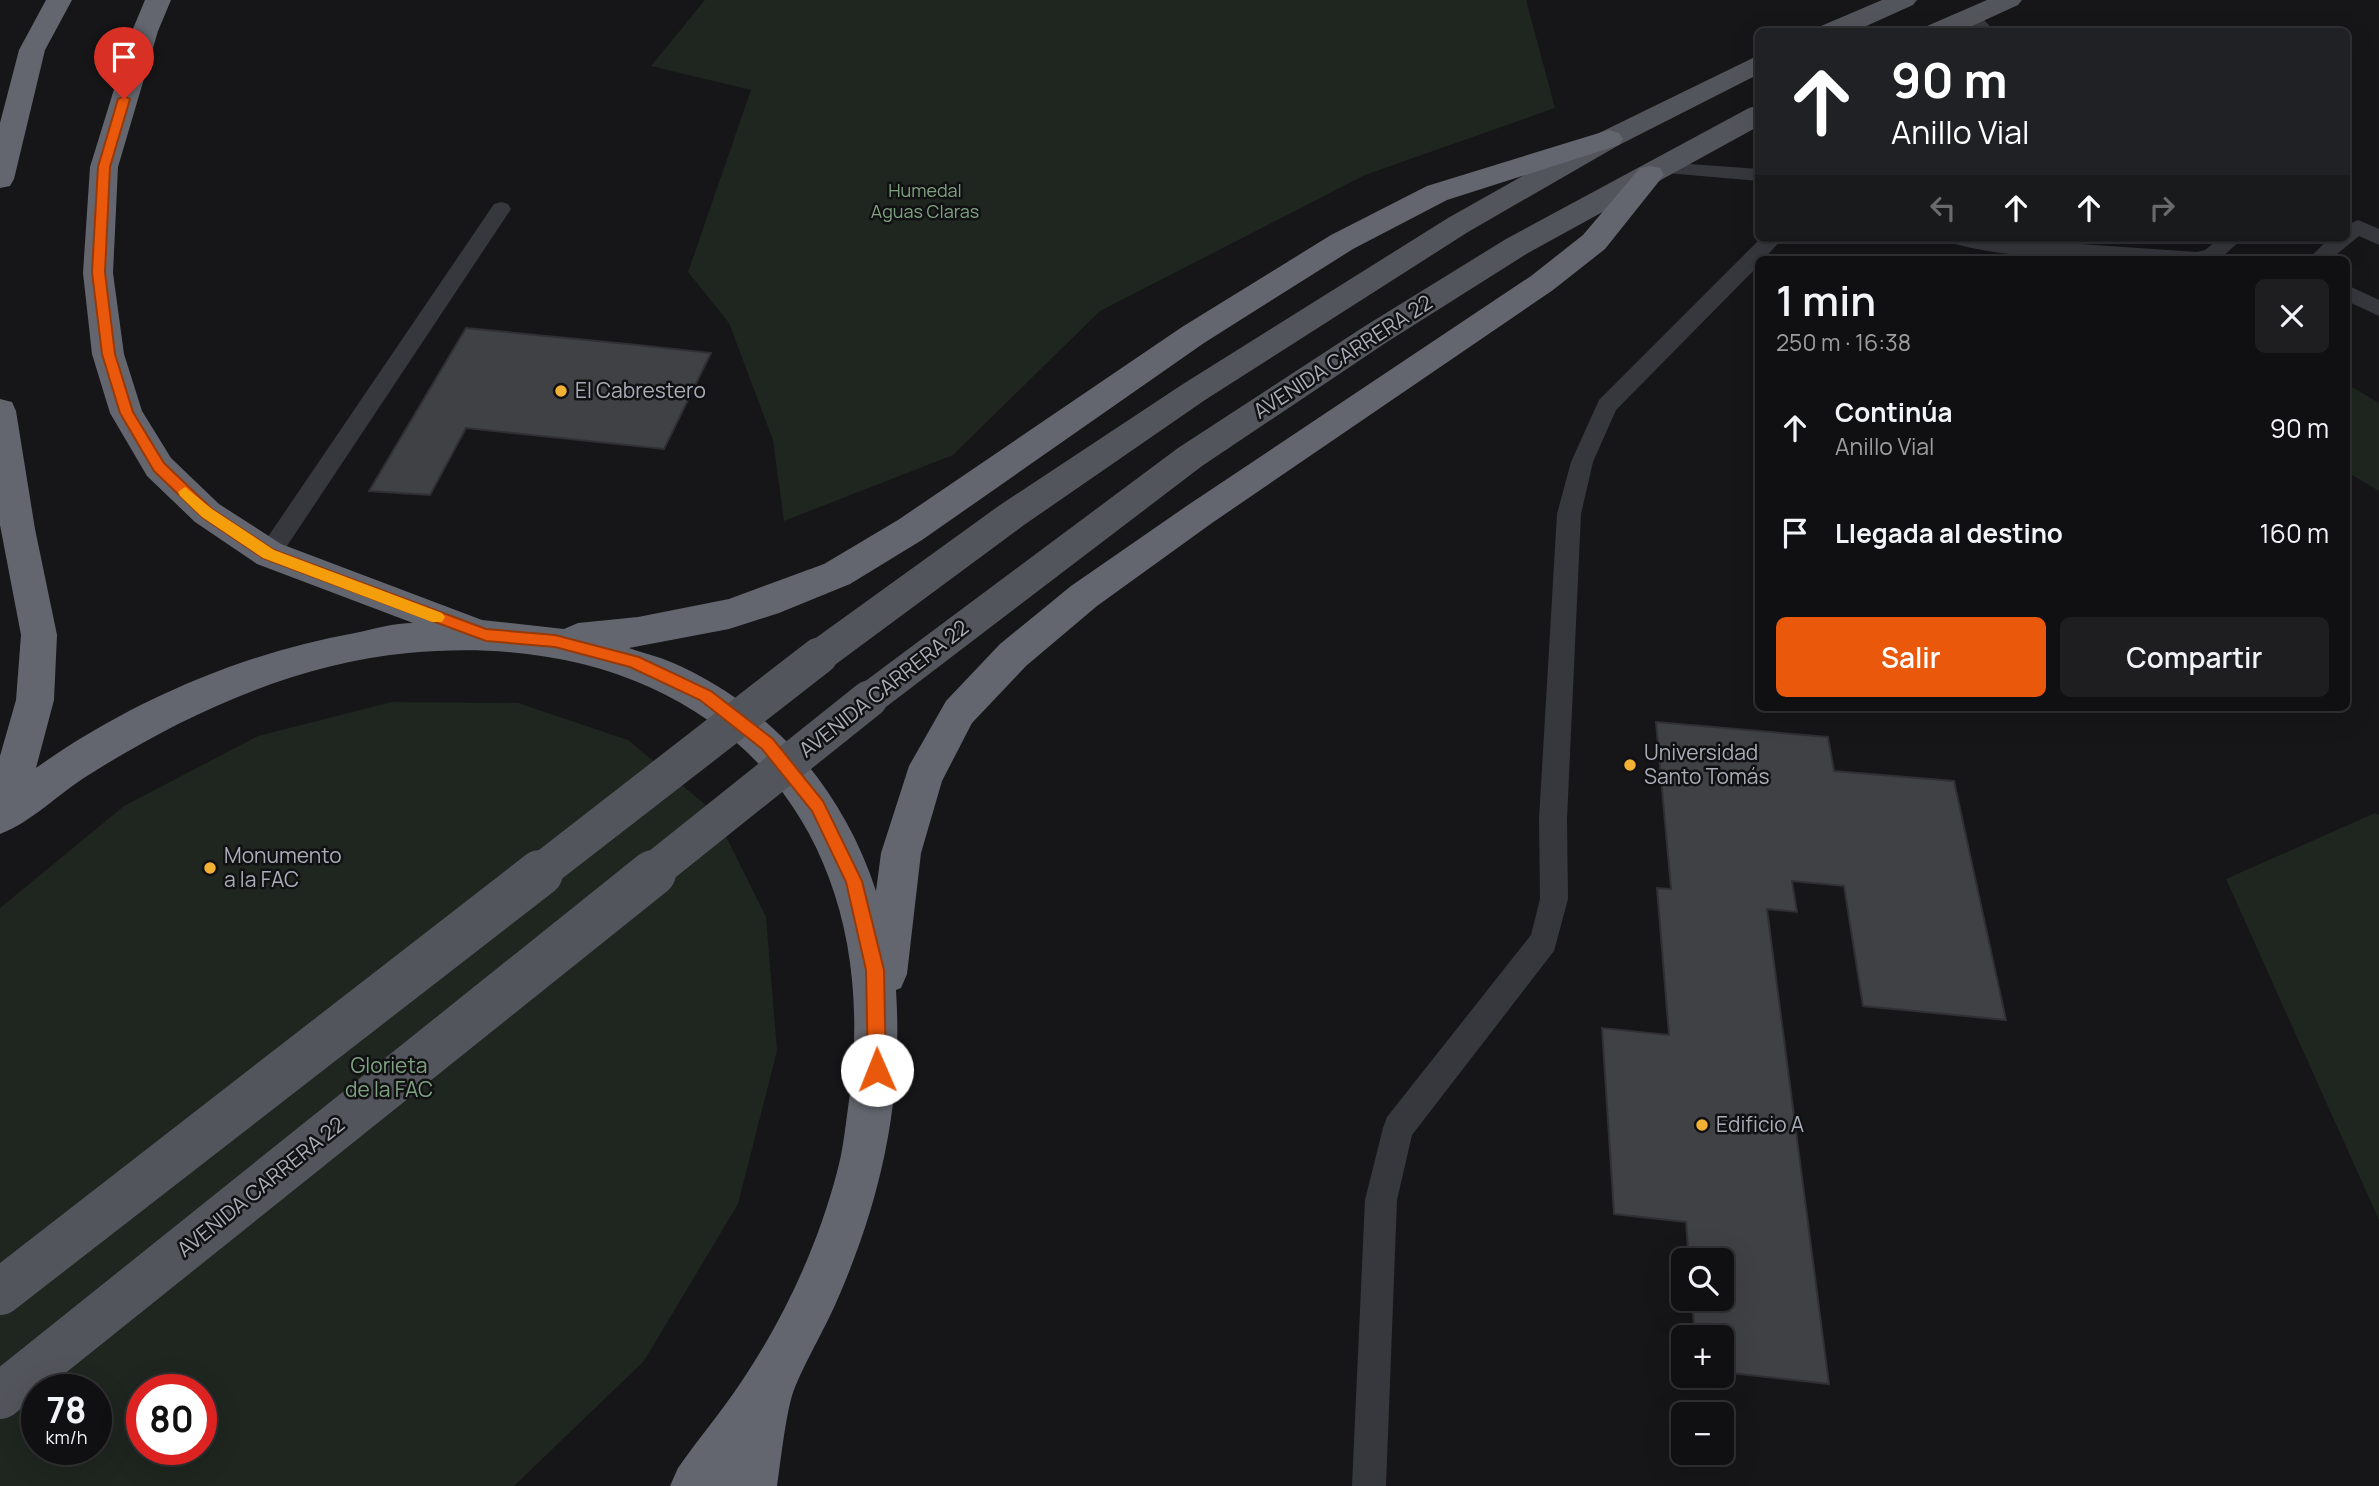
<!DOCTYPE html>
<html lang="es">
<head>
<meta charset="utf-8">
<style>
  body { margin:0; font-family:Manrope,sans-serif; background:#1e1e20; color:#f1f3f6; height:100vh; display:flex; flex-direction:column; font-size:26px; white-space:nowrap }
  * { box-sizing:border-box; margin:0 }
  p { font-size:23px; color:#9c9d9f }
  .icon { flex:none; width:38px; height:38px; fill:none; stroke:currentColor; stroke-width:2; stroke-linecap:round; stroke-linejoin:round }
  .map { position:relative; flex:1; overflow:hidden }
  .side { position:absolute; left:1755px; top:256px; width:595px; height:455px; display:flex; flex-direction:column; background:#101012; border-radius:10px; box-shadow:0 7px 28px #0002,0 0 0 2px #303032 }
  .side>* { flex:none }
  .guide { position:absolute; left:1755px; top:28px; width:595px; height:214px; border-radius:10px; box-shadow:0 7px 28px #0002,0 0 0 2px #303032; background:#202124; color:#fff; overflow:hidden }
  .buttons { position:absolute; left:1671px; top:1248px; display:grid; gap:14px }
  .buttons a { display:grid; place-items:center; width:63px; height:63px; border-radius:10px; background:#101012; box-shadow:0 7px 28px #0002,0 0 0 2px #303032; font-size:35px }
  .speed { position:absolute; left:21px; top:1374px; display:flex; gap:14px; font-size:35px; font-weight:700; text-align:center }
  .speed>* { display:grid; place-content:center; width:91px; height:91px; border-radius:50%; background:#101012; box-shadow:0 7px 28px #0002,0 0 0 2px #303032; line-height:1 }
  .speed small { font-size:18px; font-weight:400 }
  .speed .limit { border:10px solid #d22; background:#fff; color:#111 }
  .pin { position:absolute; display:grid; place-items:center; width:60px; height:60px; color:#fff; margin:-72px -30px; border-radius:50% 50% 50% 0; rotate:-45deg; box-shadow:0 0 7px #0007 }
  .pin .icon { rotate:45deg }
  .me { position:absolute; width:77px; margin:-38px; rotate:359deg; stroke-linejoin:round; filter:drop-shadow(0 0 5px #0008) }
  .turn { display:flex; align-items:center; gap:24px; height:147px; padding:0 21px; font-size:32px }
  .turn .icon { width:91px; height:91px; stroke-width:2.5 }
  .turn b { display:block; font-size:49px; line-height:60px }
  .lanes { display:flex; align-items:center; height:66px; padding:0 21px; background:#0003; justify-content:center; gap:35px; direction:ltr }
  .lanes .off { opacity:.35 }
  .round { display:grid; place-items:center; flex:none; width:74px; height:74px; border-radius:10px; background:#1e1e20 }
  .overview { display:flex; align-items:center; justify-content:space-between; height:119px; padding:0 21px }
  h1 { font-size:42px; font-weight:600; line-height:52px }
  .action { display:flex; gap:14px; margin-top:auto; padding:14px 21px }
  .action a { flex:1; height:80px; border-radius:10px; background:#ea580c; color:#fff; font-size:28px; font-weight:600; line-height:80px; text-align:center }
  .action a+a { background:#1e1e20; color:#f1f3f6 }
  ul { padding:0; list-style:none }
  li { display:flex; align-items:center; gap:21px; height:105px; padding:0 21px }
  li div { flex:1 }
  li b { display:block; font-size:26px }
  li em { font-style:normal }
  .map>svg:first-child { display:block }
  .green { fill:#1e261f; fill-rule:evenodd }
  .building { fill:#404145; stroke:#303034; stroke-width:2 }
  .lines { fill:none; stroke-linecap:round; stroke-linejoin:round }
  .lane { fill:#37383d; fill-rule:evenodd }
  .primary { fill:#53555c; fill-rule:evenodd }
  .highway { fill:#63666e; fill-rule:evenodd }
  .primary-bridge-far1 { stroke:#53555c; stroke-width:37 }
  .primary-bridge { stroke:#53555c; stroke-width:46 }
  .route { fill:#ea580c; stroke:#983908; stroke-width:2 }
  .slow { fill:#f59e0b }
  .poi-dot { fill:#f2b134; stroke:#111113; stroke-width:2.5 }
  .labels { text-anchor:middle; stroke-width:5; stroke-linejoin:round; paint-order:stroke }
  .far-park-label { font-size:18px; fill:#7fa381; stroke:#111113 }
  .street-label { font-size:21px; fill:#a8adb8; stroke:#111113 }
  .poi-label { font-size:21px; fill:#a8adb8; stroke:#111113; text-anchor:start }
  .park-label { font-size:21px; fill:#7fa381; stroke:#111113 }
</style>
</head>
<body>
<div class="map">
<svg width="2379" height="1486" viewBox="0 0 2379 1486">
  <rect width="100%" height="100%" fill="#161618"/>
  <path class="green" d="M 705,0 L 1526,0 L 1555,108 L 1365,175 L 1100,311 L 953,455 L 784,521 L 773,440 L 729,323 L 688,272 L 751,90 L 651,66 Z
    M 2347,384 L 2379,403 L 2379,491 L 2347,472 Z
    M 392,702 L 518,703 L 628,740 L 714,812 L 766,917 L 777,1051 L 738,1204 L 644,1361 L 514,1486 L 0,1486 L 0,908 L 124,806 L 258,736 ZM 37,1390 L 96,1390 L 96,1449 L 37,1449 ZM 142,1390 L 201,1390 L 201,1449 L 142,1449 Z
    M 2375,813 L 2379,815 L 2379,1220 L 2226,879 Z"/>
  <path class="building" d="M 466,328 L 638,345 L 711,353 L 664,449 L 466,428 L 430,495 L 369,491 Z
    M 1656,722 L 1828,737 L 1834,771 L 1954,781 L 2006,1020 L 1863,1006 L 1844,886 L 1792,881 L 1797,912 L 1767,909 L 1829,1384 L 1722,1372 L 1722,1337 L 1695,1337 L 1692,1298 L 1722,1298 L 1722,1260 L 1689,1260 L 1686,1222 L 1614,1214 L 1602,1028 L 1669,1035 L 1657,888 L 1671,889 Z"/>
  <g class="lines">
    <path class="lane" d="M 1971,11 L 1977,12 L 1995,32 L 1976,32 L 1962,16 Z
      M 1662,162 L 1759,169 L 1759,181 L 1655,172 L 1652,168 L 1655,164 Z
      M 501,202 L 508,204 L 511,209 L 277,561 L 269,564 L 261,561 L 257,554 L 261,547 L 494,204 Z
      M 2358,220 L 2379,229 L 2379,245 L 2359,236 L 2331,259 L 2308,259 L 2330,238 L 2347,238 L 2347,225 Z
      M 1761,238 L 1783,238 L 1764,259 L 1759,259 L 1759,265 L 1616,410 L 1593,462 L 1581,514 L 1567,819 L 1568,899 L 1554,951 L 1412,1135 L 1397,1200 L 1386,1486 L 1352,1486 L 1365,1200 L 1383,1128 L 1387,1117 L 1531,935 L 1540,899 L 1539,819 L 1557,514 L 1571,462 L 1599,400 Z
      M 1948,238 L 1990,238 L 2197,252 L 2205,250 L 2220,238 L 2243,238 L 2220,259 C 2137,259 2031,265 1951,243 Z
      M 2347,285 L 2379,300 L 2379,316 L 2347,301 Z"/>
    <path class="primary" d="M 1882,0 L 1917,0 L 1913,5 L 1853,32 L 1817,32 L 1821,26 Z
      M 1987,0 L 2022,0 L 2018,5 L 1959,32 L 1923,32 L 1927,26 Z
      M 1759,55 L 1759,74 L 1619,145 L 1468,232 L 1205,400 L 1024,525 L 832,667 L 819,671 L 806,667 L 800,656 L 806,645 L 1000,505 L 1183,384 L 1448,218 L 1599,133 Z
      M 1759,105 L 1759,126 L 1528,253 L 1387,342 L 1202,466 L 882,710 L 869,715 L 856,710 L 850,699 L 856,688 L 1178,448 L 1365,326 L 1506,239 L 1749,108 Z"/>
    <path class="highway" d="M 46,0 L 72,0 L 45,50 L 14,179 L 10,186 L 0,188 L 0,123 L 19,50 Z
      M 145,0 L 171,0 L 158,31 L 118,167 L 113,273 L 124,354 L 142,411 L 171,458 L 219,504 L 281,544 L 482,620 L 564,629 L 578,623 L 638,617 L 729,599 L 824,564 L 898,520 L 1182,327 L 1331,235 L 1427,186 L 1599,133 L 1609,130 L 1619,133 L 1623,139 L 1619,145 L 1447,200 L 1353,249 L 1204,343 L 922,540 L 850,584 L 779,613 L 729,629 L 629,648 C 646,654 664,658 680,666 C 775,710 844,792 876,891 L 881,853 L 909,766 L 946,701 L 1000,644 L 1071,586 L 1188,505 L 1531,276 L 1583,235 L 1640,168 L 1650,166 L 1660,168 L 1664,175 L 1605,249 L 1553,290 L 1212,523 L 1097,606 L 1026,666 L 972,723 L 942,781 L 921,853 L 907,974 L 901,988 L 896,990 C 903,1099 882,1196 839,1296 C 826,1327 808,1356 795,1387 C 786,1409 781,1460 777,1486 L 670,1486 L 678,1468 C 701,1435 728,1404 749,1370 C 788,1310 819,1241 837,1172 C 843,1151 845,1129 848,1108 C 892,813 701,625 408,653 C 293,664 183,715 87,776 C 58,794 32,822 0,834 L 0,756 L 16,700 L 21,635 L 0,525 L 0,399 L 12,402 L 16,411 L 35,529 L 57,635 L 54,700 L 36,768 C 129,702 242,653 355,633 C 374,629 394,623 413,623 L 257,564 L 195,522 L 147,476 L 110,413 L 92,354 L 83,273 L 90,167 L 132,31 Z"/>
    <path class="primary-bridge-far1" d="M 538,874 L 819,656
      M 650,874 L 869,699"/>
    <path class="primary-bridge" d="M 0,1292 L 540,873
      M 0,1396 L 653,873"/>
  </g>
  <path class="route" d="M 124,96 L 130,99 L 110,167 L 105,272 L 115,354 L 133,412 L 164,463 L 212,509 L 274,550 L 486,629 L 555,635 L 639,657 L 711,691 L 773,739 L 823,801 L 862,881 L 884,970 L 886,1070 L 883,1077 L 877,1080 L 870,1077 L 868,1070 L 866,970 L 846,882 L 812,811 L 762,749 L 700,700 L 630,667 L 555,647 L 486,641 L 263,558 L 202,517 L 154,471 L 120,413 L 102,354 L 92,272 L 98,167 L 118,99 Z"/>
  <path class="slow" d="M 185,487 L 212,509 L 274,550 L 442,613 L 445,617 L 442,622 L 432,622 L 263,558 L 202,517 L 180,496 L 178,492 Z"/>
  <g class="poi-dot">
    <circle cx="561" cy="391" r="7"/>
    <circle cx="1630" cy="765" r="7"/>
    <circle cx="210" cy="868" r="7"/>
    <circle cx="1702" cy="1125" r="7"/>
  </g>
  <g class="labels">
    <g class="far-park-label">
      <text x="925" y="197">Humedal<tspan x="925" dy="21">Aguas Claras</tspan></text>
    </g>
    <g class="street-label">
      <text transform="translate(1343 357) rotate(-33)" y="7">AVENIDA CARRERA 22</text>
      <text transform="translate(884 689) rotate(-38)" y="7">AVENIDA CARRERA 22</text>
      <text transform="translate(261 1187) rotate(-39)" y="7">AVENIDA CARRERA 22</text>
    </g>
    <g class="poi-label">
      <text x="575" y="398">El Cabrestero</text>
      <text x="1644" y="760">Universidad<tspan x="1644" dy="24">Santo Tomás</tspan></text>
      <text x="224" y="863">Monumento<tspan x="224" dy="24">a la FAC</tspan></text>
      <text x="1716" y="1132">Edificio A</text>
    </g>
    <g class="park-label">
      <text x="389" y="1073">Glorieta<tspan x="389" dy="24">de la FAC</tspan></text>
    </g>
  </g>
</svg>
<div class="buttons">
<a><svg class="icon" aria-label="search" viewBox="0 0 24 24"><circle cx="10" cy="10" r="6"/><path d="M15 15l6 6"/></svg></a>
<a>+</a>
<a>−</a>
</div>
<div class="speed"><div>78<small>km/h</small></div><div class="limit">80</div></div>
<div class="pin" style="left:124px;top:99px;background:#d93025"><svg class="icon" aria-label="arrive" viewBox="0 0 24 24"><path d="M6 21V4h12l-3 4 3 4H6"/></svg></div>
<svg class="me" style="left:877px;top:1070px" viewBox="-20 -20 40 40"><circle r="19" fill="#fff"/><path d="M0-13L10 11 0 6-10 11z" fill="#ea580c"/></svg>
<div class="guide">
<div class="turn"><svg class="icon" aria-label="ahead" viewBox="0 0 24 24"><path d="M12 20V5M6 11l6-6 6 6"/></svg><div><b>90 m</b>Anillo Vial</div></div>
<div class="lanes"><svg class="icon off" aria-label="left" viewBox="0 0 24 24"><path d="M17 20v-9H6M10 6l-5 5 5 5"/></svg><svg class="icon" aria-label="ahead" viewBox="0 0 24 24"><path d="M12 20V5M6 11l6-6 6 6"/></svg><svg class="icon" aria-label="ahead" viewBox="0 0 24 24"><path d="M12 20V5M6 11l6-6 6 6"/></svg><svg class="icon off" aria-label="right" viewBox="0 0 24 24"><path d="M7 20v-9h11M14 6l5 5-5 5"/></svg></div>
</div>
<section class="side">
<div class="overview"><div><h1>1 min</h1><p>250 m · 16:38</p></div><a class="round"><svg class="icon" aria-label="close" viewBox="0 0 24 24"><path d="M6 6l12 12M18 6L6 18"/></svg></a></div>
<ul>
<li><svg class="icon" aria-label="ahead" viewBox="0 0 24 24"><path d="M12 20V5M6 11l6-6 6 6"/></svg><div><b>Continúa</b><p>Anillo Vial</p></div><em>90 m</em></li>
<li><svg class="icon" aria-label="arrive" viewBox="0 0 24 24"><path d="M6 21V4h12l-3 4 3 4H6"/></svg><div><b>Llegada al destino</b></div><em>160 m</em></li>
</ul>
<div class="action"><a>Salir</a><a>Compartir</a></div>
</section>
</div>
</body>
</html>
